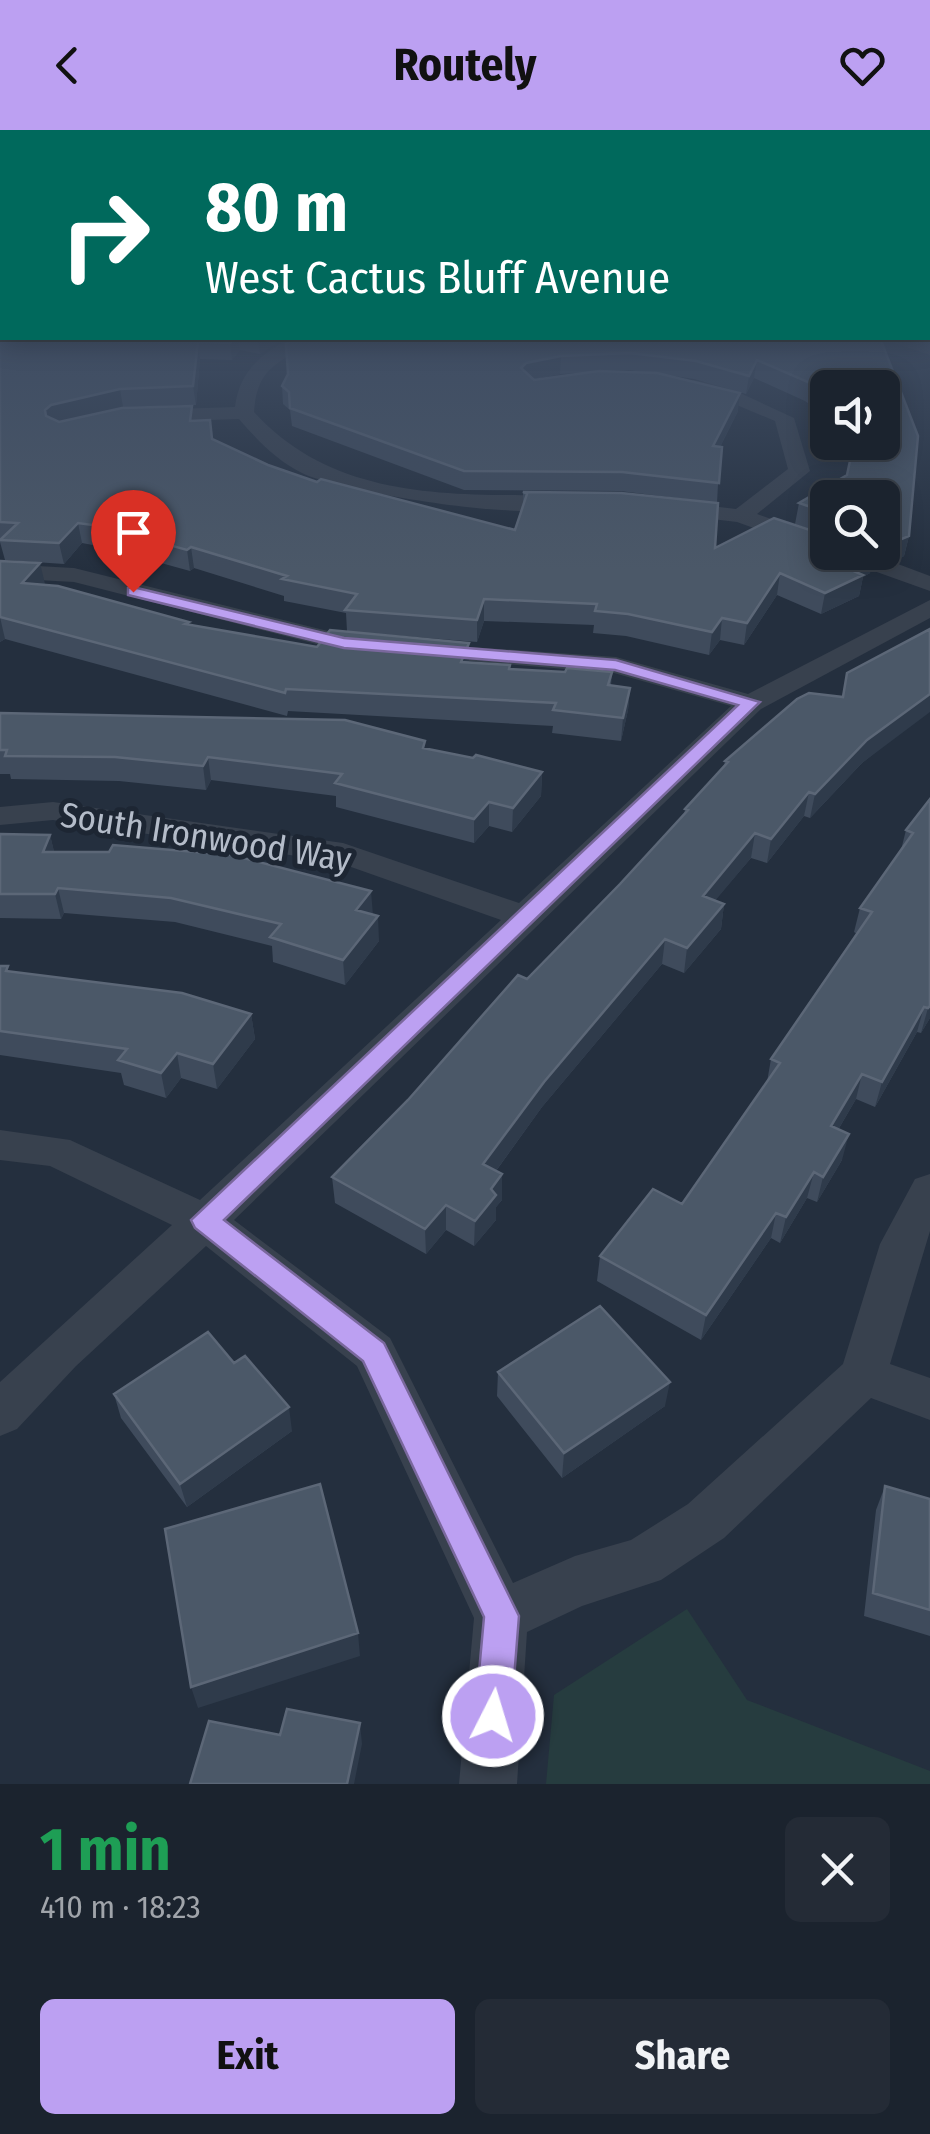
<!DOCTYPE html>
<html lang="en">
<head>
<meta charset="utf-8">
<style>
  body { margin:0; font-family:"Fira Sans Condensed",sans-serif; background:#242b36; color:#f1f3f6; height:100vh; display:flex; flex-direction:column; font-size:38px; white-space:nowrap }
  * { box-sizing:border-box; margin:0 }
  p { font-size:32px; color:#a0a4aa }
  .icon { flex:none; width:55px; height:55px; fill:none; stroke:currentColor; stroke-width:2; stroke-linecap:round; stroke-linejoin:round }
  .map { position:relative; height:1654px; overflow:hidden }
  .details { display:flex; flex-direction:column; background:#1b232e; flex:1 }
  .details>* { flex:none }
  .guide { position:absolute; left:0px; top:0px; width:930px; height:210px; box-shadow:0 5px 25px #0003,0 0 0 2px #39404a; background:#00695c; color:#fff; overflow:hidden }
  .controls { position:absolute; left:810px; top:240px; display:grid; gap:20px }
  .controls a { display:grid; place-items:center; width:90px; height:90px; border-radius:15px; background:#1b232e; box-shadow:0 5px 25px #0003,0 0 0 2px #39404a; font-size:50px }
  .pin { position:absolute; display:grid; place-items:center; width:85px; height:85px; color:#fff; margin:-102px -42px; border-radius:50% 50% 50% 0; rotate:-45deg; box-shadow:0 0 10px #0007 }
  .pin .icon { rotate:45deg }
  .me { position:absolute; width:110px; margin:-55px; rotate:5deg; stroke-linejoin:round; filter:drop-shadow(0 0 8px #0008) }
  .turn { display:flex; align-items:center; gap:35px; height:210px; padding:0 40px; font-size:45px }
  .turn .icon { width:130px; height:130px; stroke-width:2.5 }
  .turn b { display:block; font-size:70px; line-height:85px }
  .round { display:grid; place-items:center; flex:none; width:105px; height:105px; border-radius:15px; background:#242b36 }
  .summary { display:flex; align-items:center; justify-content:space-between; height:170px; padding:0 40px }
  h1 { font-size:60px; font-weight:700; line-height:75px; color:#1e9e55 }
  .primary-button { display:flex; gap:20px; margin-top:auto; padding:20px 40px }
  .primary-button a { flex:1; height:115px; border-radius:15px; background:#bca0f2; color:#111; font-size:40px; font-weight:700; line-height:115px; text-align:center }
  .primary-button a+a { background:#242b36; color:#f1f3f6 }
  header { display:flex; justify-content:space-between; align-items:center; height:130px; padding:0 40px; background:#bca0f2; color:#111; font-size:45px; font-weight:700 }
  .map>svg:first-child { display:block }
  .green { fill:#263c3f }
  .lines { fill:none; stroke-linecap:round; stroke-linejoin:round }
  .minor { fill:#38414e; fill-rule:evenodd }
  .wall { fill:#3f4b5c; fill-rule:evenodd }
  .shaded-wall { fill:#2f3b4b }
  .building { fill:#4b5868; stroke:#5c6777; stroke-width:2.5 }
  .route { fill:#bca0f2; stroke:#7a689d; stroke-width:2.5 }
  .labels { text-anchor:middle; stroke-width:10; stroke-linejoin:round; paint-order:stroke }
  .street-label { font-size:35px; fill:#b4bcc9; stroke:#1d2633 }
</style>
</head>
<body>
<header><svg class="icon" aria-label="back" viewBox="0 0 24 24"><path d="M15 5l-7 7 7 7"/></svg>Routely<svg class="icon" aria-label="heart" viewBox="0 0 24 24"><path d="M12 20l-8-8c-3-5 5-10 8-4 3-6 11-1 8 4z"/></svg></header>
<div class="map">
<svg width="930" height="1654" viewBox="0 0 930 1654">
  <rect width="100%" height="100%" fill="#242f3e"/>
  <path class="green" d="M 687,1479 L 747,1570 L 930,1641 L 930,1654 L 546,1654 L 554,1565 Z"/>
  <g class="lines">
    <path class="minor" d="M 292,208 L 315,208 C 283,235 258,231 254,282 C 336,372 455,365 568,365 L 579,372 C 553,398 340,362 302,343 C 276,330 258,311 239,289 L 145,292 L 135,286 L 145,280 L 235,277 C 239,242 261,223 292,208 Z
      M 880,208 L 909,208 L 930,214 L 930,225 Z
      M 694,250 L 725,256 L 794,288 L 810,341 L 757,384 L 828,409 L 828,422 L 866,422 L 930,446 L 930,461 L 737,392 L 661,383 L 658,378 L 661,373 L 669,371 L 736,379 L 788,339 L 775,291 L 713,265 L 687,260 L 687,252 Z
      M 0,434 L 74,438 L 344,505 L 379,509 L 383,515 L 370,523 L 344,521 L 74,452 L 0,448 Z
      M 930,470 L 930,488 L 761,579 L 234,1090 L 390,1208 L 513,1453 L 575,1426 L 631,1410 L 688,1374 L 843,1234 L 880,1114 L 915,1049 L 930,1044 L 930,1101 L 890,1234 L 930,1248 L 930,1290 L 871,1268 L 724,1408 L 661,1450 L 582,1476 L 527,1502 L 517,1654 L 459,1654 L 474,1488 L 357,1236 L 206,1116 L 76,1236 L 17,1299 L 0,1306 L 0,1252 L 172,1095 L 50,1036 L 0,1030 L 0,1000 L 70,1010 L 200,1070 L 501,790 L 337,732 L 53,690 L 0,695 L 0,677 L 53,672 L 343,713 L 519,773 L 731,576 L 614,543 L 422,527 L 413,525 L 409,519 L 413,513 L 616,527 L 748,564 Z"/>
  </g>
  <path class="wall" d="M 0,208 L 284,208 L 260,224 L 240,220 L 232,230 L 200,229 L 196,275 L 123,277 L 194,291 L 213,309 L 268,335 L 317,352 L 515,400 L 523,377 L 523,362 L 715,418 L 874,422 L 870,443 L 863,447 L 859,466 L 821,484 L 777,465 L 744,515 L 720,510 L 709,525 L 626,506 L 593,503 L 594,495 L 484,491 L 477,512 L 366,503 L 469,533 L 510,539 L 565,542 L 612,542 L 611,555 L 630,558 L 628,580 L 621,611 L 552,603 L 553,596 L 288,581 L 287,586 L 5,509 L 0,512 L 0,431 L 44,455 L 189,492 L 189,495 L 317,517 L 347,501 L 346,483 L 284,471 L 284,466 L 194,438 L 190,441 L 103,417 L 82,413 L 64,434 L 5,430 L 0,412 Z
    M 880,208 L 909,406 L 904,426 L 897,430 L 878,422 L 882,422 L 882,368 L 828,368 L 828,405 L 795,394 L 799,373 L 847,345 L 882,312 L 828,258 L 828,288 L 805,271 L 754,248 L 746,264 L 694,249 L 667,245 L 738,281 L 720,317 L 717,373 L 620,361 L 464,360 L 292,296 L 290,280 L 283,274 L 282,256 L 288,244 L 286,214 ZM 629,240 L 648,243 L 602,241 ZM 597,242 L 534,250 L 533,249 L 560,244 Z
    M 847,543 L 892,609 L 862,633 L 810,688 L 804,686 L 767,733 L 751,728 L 715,770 L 724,774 L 721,799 L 684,843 L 662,834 L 542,977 L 496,1041 L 502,1070 L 496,1077 L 496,1090 L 474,1116 L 446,1100 L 426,1124 L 335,1073 L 332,1047 L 620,754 L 684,685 L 685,679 L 724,636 L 725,631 L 842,567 Z
    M 0,583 L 425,619 L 542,642 L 541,666 L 512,702 L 489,696 L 474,713 L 336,677 L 336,666 L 211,650 L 206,660 L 119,651 L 11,649 L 10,644 L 0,644 Z
    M 930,669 L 930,888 L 921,903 L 917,902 L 875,977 L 856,969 L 838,1000 L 842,1030 L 817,1072 L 807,1068 L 780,1113 L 771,1108 L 701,1210 L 597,1151 L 600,1126 L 682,1074 L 767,952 L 771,929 L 857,804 L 854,802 L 860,778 L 901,720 L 906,700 Z
    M 0,704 L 50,705 L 54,722 L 372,785 L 379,811 L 345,855 L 273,832 L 272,816 L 175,792 L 64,783 L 61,789 L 0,788 Z
    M 0,836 L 9,841 L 251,884 L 255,909 L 217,959 L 181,948 L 166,968 L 124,955 L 121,943 L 0,925 Z
    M 498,1242 L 665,1276 L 562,1348 L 497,1266 Z
    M 114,1264 L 292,1301 L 187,1377 L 121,1288 Z
    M 885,1356 L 930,1369 L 930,1506 L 864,1486 L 876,1380 Z"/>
  <path class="shaded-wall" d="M 233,208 L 238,208 L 240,220 L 232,230 L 230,213 Z
    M 258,208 L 284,208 L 260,224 Z
    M 198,212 L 200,229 L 196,275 L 193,256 Z
    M 561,226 L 560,244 L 525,250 L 521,238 L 526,233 Z
    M 757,230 L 754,248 L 746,264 L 749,246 Z
    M 120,259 L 123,277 L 49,299 L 45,280 L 51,275 Z
    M 740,263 L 738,281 L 711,335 L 713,316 Z
    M 78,393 L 82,413 L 64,434 L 59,413 Z
    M 909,406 L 904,426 L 897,430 L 902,409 Z
    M 191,417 L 194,438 L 190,441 L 187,420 Z
    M 874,422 L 870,443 L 863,447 L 859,466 L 821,484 L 825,463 L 844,437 Z
    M 40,433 L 45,454 L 27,474 L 22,453 Z
    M 780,443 L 777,465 L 744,515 L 747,493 Z
    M 484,469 L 484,491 L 477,512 L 477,490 Z
    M 0,487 L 5,509 L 0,512 Z
    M 722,488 L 720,510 L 709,525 L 712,502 Z
    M 469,513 L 469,535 L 461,532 Z
    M 630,558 L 628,580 L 621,611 L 623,588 Z
    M 930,564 L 930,582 L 862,633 L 810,688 L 815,664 L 867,610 Z
    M 208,627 L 211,650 L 206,660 L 203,636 Z
    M 542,642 L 541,666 L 512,702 L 513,678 Z
    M 809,662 L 804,686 L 767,733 L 771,709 Z
    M 489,672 L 489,696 L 474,713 L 474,689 Z
    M 755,703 L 751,728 L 699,790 L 703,766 Z
    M 50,705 L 56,729 L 43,722 Z
    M 58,758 L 64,783 L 61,789 L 55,764 Z
    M 371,761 L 373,785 L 356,780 Z
    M 724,774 L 721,799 L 684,843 L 687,818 Z
    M 378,786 L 379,811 L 345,855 L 343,830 Z
    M 665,809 L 662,834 L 542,977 L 482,1060 L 483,1034 L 544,952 Z
    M 930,876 L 930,888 L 921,903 L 928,878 Z
    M 924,877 L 917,902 L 875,977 L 882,952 Z
    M 251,884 L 255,909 L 217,959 L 213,934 Z
    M 177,923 L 181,948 L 166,968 L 161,943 Z
    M 862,944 L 856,969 L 825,1022 L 831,996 Z
    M 849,1004 L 842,1030 L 817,1072 L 823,1047 Z
    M 814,1042 L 807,1068 L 780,1113 L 786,1087 Z
    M 502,1044 L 502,1070 L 496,1077 L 496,1090 L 474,1116 L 475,1091 L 491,1059 Z
    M 446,1075 L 446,1100 L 426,1124 L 425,1099 Z
    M 776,1083 L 771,1108 L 701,1210 L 706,1185 Z
    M 670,1252 L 665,1276 L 562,1348 L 564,1323 Z
    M 289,1277 L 292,1301 L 187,1377 L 180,1354 Z
    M 358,1503 L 360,1526 L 198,1578 L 191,1557 Z
    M 360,1593 L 362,1614 L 354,1654 L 347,1654 Z"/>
  <path class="building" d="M 0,208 L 233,208 L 230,213 L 198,212 L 193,256 L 120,259 L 51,275 L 45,280 L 46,286 L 59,292 L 122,278 L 192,276 L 190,291 L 210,290 L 212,309 L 268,335 L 317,352 L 321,349 L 515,400 L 527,364 L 523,362 L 621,363 L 718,373 L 715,418 L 774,388 L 828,406 L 828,422 L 874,422 L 844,437 L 863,445 L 825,463 L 780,443 L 747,493 L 722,488 L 712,502 L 628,484 L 595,481 L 597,474 L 484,469 L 477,490 L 345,480 L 357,464 L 282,449 L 287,446 L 191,417 L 187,420 L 100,396 L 78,393 L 59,413 L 0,410 L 18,393 L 0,392 Z
    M 294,208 L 880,208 L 918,306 L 909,406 L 902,409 L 882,402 L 882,368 L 828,368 L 828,383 L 799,373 L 847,345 L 854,312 L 882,312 L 882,258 L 828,258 L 828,267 L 808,252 L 757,230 L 749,246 L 696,231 L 630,223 L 561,226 L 526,233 L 521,238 L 534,250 L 599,241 L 657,243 L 740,263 L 713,316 L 722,317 L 719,353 L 622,342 L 464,341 L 290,278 L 289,262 L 282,256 L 288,244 L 286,214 Z
    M 0,431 L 40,433 L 22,453 L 58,456 L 189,492 L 185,494 L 317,517 L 330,500 L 469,513 L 461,532 L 510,535 L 509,539 L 565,542 L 567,538 L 612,542 L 608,555 L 630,558 L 623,588 L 553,580 L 556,573 L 286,559 L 285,563 L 0,487 Z
    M 930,499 L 930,564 L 867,610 L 815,664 L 809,662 L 771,709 L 755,703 L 703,766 L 724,774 L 687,818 L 665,809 L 544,952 L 483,1034 L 502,1044 L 491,1059 L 496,1065 L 475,1091 L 446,1075 L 425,1099 L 332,1047 L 408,970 L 518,845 L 527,849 L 620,754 L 688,680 L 685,679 L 728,632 L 725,631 L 797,569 L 809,563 L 843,567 L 847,543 Z
    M 0,583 L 345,590 L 425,611 L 423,618 L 473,628 L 476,625 L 542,642 L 513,678 L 489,672 L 474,689 L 335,653 L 342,644 L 208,627 L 203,636 L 115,627 L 5,626 L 7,620 L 0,620 Z
    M 930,669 L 930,876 L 928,878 L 924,877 L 882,952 L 862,944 L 831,996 L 849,1004 L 823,1047 L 814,1042 L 786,1087 L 776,1083 L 706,1185 L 600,1126 L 653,1059 L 682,1074 L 780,933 L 771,929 L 872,782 L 860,778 L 913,703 L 906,700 Z
    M 0,704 L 50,705 L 43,722 L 109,722 L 113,715 L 232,725 L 371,761 L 356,780 L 378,786 L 343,830 L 270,807 L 281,794 L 171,768 L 58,758 L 55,764 L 0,764 Z
    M 0,836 L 8,836 L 6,841 L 182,863 L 251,884 L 213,934 L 177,923 L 161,943 L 118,930 L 127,919 L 0,901 Z
    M 600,1176 L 670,1252 L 564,1323 L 498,1242 Z
    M 208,1202 L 234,1233 L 245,1226 L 289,1277 L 180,1354 L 114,1264 Z
    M 320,1354 L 358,1503 L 191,1557 L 165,1399 Z
    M 885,1356 L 930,1369 L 930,1480 L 873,1463 Z
    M 287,1579 L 360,1593 L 347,1654 L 190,1654 L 209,1591 L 280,1605 Z"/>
  <linearGradient id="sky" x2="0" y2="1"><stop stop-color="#141a22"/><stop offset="0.47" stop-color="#3f4d63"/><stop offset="1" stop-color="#3f4d63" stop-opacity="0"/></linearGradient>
  <rect width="930" height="440" fill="url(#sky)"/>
  <path class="route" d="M 133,457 L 344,508 L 616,530 L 760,572 L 224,1090 L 384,1213 L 519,1486 L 511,1586 L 506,1600 L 493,1605 L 480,1600 L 475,1586 L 484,1487 L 363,1231 L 195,1098 L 191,1090 L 738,575 L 615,540 L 344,518 L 128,465 L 128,458 Z"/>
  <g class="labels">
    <g class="street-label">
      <text transform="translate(206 707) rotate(9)" y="12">South Ironwood Way</text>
    </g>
  </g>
</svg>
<div class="controls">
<a><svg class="icon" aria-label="sound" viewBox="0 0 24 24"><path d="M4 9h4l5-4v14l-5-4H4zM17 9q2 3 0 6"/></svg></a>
<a><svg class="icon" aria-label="search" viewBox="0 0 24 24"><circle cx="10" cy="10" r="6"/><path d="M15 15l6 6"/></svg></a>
</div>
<div class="pin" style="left:133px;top:462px;background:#d93025"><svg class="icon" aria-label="arrive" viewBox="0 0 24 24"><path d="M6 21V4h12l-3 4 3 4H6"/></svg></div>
<svg class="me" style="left:493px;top:1586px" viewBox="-20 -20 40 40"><circle r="17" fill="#bca0f2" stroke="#fff" stroke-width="3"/><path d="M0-11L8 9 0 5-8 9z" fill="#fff"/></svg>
<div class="guide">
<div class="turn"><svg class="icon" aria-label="right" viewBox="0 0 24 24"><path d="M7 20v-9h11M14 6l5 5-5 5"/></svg><div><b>80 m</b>West Cactus Bluff Avenue</div></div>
</div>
</div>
<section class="details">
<div class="summary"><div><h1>1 min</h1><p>410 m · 18:23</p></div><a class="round"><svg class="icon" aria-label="close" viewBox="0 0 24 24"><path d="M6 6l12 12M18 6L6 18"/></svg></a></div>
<div class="primary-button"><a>Exit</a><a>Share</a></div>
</section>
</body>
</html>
